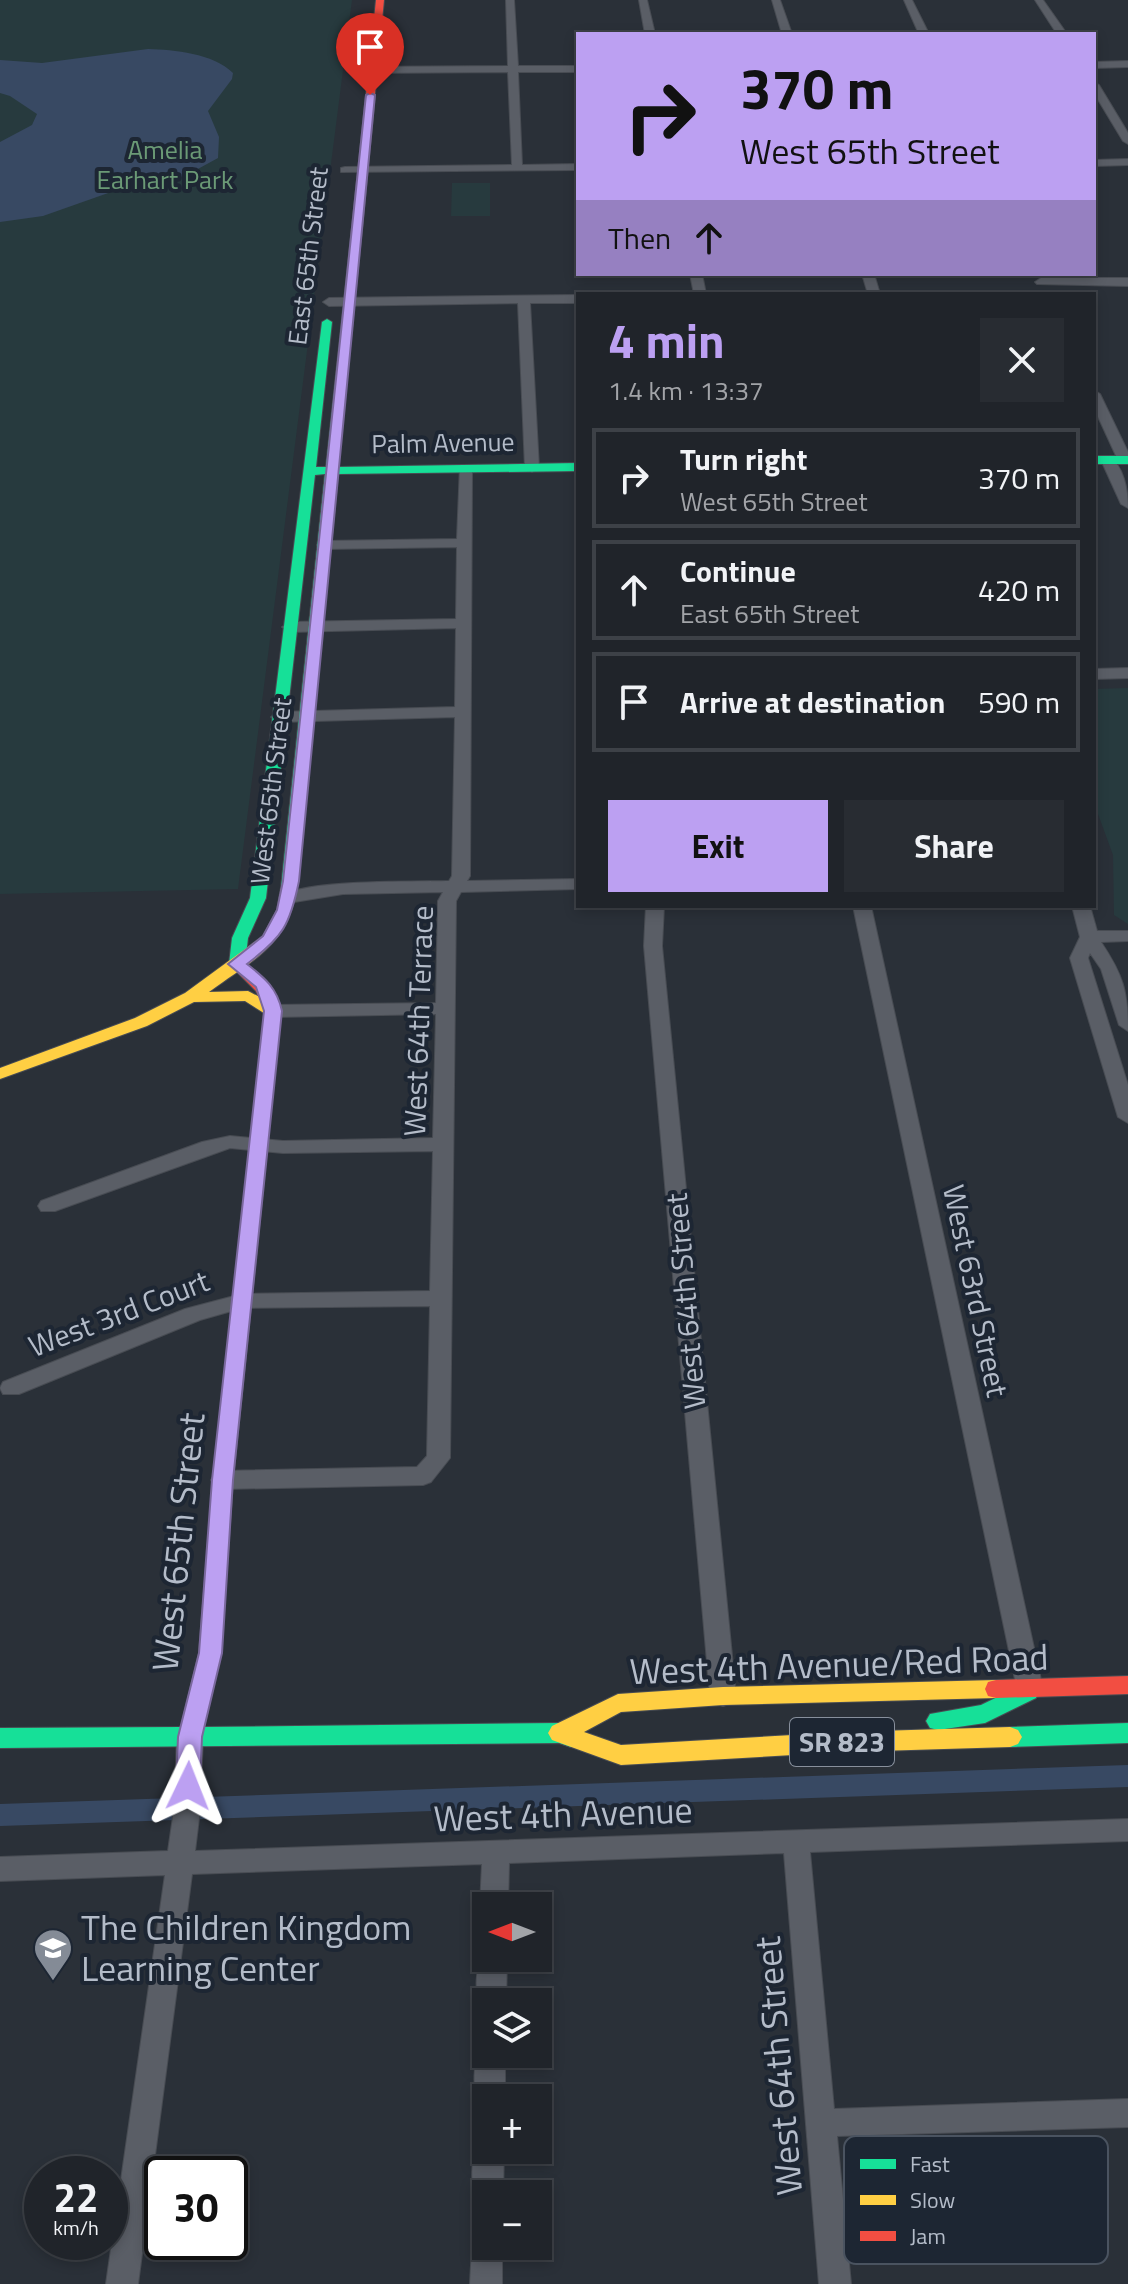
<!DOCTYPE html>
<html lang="en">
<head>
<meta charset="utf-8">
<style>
  body { margin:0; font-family:"Titillium Web",sans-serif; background:#282c32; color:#f1f3f6; height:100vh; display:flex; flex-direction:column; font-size:30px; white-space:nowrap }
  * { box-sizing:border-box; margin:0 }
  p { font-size:26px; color:#a2a4a8 }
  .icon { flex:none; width:44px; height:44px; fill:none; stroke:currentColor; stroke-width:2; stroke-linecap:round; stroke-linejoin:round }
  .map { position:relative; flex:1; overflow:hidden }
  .side { position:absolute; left:576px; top:292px; width:520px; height:616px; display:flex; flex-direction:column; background:#20242a; border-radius:0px; box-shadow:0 4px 12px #0003,0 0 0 2px #3d4147 }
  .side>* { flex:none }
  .hud { position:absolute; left:576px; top:32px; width:520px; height:244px; border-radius:0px; box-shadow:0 4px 12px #0003,0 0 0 2px #3d4147; background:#bca0f2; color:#111; overflow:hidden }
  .needle { width:52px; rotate:270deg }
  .tools { position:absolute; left:472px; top:1892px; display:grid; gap:16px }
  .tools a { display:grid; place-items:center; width:80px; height:80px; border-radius:0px; background:#20242a; box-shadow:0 4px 12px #0003,0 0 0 2px #3d4147; font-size:40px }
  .speed { position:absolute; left:24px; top:2156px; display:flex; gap:16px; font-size:40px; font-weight:700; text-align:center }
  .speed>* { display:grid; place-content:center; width:104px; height:104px; border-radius:50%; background:#20242a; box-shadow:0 4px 12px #0003,0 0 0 2px #3d4147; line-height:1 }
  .speed small { font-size:20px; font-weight:400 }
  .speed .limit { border:4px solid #111; border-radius:12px; background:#fff; color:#111 }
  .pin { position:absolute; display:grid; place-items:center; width:68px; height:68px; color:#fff; margin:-82px -34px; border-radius:50% 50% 50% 0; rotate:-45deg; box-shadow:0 0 8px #0007 }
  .pin .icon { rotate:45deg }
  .me { position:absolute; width:88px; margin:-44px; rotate:2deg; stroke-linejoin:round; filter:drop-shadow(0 0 6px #0008) }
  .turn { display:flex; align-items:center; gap:28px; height:168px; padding:0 32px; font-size:36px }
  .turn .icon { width:104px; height:104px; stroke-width:2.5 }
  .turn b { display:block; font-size:56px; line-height:68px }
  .then { display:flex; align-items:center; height:76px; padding:0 32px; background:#0003; gap:16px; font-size:30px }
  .round { display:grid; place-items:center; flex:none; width:84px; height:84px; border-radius:0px; background:#282c32 }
  .head { display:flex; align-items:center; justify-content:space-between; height:136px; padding:0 32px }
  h1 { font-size:48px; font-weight:700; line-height:60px; color:#bca0f2 }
  .action { display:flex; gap:16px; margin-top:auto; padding:16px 32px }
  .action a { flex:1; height:92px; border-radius:0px; background:#bca0f2; color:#111; font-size:32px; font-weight:700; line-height:92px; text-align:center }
  .action a+a { background:#282c32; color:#f1f3f6 }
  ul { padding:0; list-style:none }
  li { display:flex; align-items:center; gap:24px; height:100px; margin:0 16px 12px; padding:0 16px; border:4px solid #3d4147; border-radius:0px }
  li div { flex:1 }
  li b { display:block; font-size:30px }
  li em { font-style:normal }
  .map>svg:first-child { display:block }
  .green { fill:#273a3e }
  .water { fill:#384963 }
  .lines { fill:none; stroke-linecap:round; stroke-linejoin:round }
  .canal { fill:#384963; fill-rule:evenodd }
  .street-casing { stroke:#484c53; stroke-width:2 }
  .fast-casing { stroke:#484c53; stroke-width:2 }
  .slow-casing { stroke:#484c53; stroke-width:2 }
  .jam-casing { stroke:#484c53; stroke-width:2 }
  .street { fill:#5a5e66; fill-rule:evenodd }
  .fast { fill:#16e098; fill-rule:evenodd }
  .slow { fill:#ffcf43; fill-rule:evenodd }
  .jam { fill:#f24e42; fill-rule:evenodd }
  .route { fill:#bca0f2; stroke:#7a689d; stroke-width:2 }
  .labels { text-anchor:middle; stroke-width:8; stroke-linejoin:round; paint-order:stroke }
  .far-park-label { font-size:26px; fill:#6b9a76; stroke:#1d2633 }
  .far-street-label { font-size:26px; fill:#b4bcc9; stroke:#1d2633 }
  .shield { fill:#1d2633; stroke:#878f9c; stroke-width:2 }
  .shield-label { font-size:28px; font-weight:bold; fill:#b4bcc9 }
  .street-label { font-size:30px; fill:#b4bcc9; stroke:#1d2633 }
  .near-street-label { font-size:36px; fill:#b4bcc9; stroke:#1d2633 }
  .near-poi-label { font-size:36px; fill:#b4bcc9; stroke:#1d2633; text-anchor:start }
  .key { fill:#1d2633; stroke:#4a5360; stroke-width:2 }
  .key-label { font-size:22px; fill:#b4bcc9 }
</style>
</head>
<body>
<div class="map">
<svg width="1128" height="2284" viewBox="0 0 1128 2284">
  <rect width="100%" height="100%" fill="#2a3038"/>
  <path class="green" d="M 0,0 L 352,0 L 238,889 L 0,894 Z
    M 452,183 L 490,183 L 490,216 L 451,216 Z
    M 1128,688 L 1128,924 L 1114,915 L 1113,855 L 1094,803 L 1094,689 Z"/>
  <path class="water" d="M 148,49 C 174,50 213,53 233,73 L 232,79 L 208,111 L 219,137 L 218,158 L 185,176 L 128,186 L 43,216 L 0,222 L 0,142 L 32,125 L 37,114 L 10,96 L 0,93 L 0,60 L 42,63 Z"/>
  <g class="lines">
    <path class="canal" d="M 1128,1765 L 1128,1787 L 0,1826 L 0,1804 Z"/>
    <g class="street-casing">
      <path id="street" d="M 506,0 L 514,0 L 518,66 L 578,66 L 578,72 L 518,72 L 522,165 L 578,164 L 578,170 L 341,172 L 341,168 L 345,167 L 512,165 L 508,72 L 357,73 L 352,70 L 357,67 L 508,66 Z
        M 639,0 L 647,0 L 655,34 L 645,34 Z
        M 772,0 L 780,0 L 792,34 L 782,34 Z
        M 904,0 L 912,0 L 929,34 L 919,34 Z
        M 1035,0 L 1043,0 L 1067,34 L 1057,34 Z
        M 1128,61 L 1128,67 L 1094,68 L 1094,62 Z
        M 1094,82 L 1099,85 L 1128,133 L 1128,144 L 1123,141 L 1094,93 Z
        M 1128,159 L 1128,165 L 1094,166 L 1094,160 Z
        M 690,274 L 702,274 L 706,294 L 694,294 Z
        M 862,274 L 874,274 L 880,294 L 868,294 Z
        M 1041,278 L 1128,278 L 1128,286 L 1037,284 L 1035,282 Z
        M 578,295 L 578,303 L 530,303 L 539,468 L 532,472 L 525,468 L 518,303 L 329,306 L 323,302 L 329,298 Z
        M 1094,390 L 1100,394 L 1128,452 L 1128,463 L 1118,460 L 1094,408 Z
        M 1108,456 C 1124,465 1128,491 1128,508 L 1121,504 L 1101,460 Z
        M 460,466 L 472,469 L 470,876 L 467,881 L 578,879 L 578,889 L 461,892 L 456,901 L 450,1458 L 431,1482 L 423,1485 L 223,1489 L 215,1486 L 211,1480 L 215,1474 L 223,1471 L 417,1467 L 427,1456 L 430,1306 L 242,1308 L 200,1320 L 19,1394 L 3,1394 L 0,1388 L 3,1382 L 185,1309 L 242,1294 L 430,1291 L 433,1151 L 283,1153 L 230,1148 L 55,1211 L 41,1211 L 38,1206 L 41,1201 L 202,1142 L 230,1136 L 283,1141 L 433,1138 L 436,1014 L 273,1017 L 264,1011 L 273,1005 L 436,1003 L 438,901 L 443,892 L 343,894 L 288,903 L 279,898 C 299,879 417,882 449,881 L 452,876 L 455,717 L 279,722 L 271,717 L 279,712 L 455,707 L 456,628 L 290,632 L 282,627 L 290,622 L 456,619 L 457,547 L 324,549 L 317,545 L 324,541 L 457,539 Z
        M 1128,668 L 1128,678 L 1094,679 L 1094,669 Z
        M 646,906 L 664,906 L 662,946 L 736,1696 L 732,1703 L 723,1706 L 714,1703 L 710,1696 L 644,946 Z
        M 853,906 L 871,906 L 1043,1689 L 1039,1696 L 1030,1699 L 1021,1696 L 1017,1689 Z
        M 1072,906 L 1090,906 L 1097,931 L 1128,931 L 1128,941 L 1101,942 C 1123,975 1128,991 1128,1031 L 1119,1025 L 1101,969 L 1090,953 L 1088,958 L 1128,1085 L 1128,1123 L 1118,1117 L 1070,958 L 1080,937 Z
        M 190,1726 L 199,1729 L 203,1737 L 200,1810 L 195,1851 L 1128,1819 L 1128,1841 L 810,1852 L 834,2109 L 1128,2099 L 1128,2127 L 837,2136 L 851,2284 L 819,2284 L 784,1853 L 509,1863 L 508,1906 L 486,1906 L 486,1915 L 480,1906 L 482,1864 L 192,1874 L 138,2284 L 106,2284 L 165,1875 L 0,1881 L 0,1857 L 168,1851 L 174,1810 L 177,1737 L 181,1729 Z
        M 486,1948 L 486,1958 L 507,1958 L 506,2002 L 486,2002 L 486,2013 C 472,2002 475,1960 486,1948 Z
        M 486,2043 L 486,2054 L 505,2054 L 505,2098 L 486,2098 L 486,2110 L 480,2108 C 472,2091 473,2061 481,2045 Z
        M 486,2137 L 486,2150 L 504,2150 L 503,2194 L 486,2194 L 486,2208 L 477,2204 C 470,2187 471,2158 478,2140 Z
        M 486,2231 L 486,2246 L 502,2246 L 502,2284 L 470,2284 L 472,2246 L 476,2235 Z"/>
    </g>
    <g class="fast-casing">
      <path id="fast" d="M 359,205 L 364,208 L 338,467 L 578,463 L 578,471 L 338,474 L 297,888 L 289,893 L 281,888 L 325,474 L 315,475 L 266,898 L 248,938 L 245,964 L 237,969 L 229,964 L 232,938 L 250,898 L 322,322 L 327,319 L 332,322 L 316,467 L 326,467 L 354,208 Z
        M 1094,456 L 1128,456 L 1128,464 L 1094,464 Z
        M 252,1202 L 261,1208 L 233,1480 L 221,1653 L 204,1727 L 560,1723 L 579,1730 L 583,1737 L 579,1744 L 571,1747 L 559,1743 L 0,1748 L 0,1728 L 181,1727 L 199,1653 L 213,1480 L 243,1208 Z
        M 1028,1682 L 1036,1684 L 1039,1691 L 1036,1698 L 985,1723 L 938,1730 L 930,1728 L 926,1721 L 930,1714 L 981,1705 Z
        M 1128,1723 L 1128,1743 L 1010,1747 L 1002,1744 L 998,1737 L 1002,1730 L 1010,1727 Z"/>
    </g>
    <g class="slow-casing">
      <path id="slow" d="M 289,883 L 297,888 C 286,947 254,959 209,992 L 248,991 L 279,1007 L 281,1011 L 279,1015 L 267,1015 L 245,1001 L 194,1002 L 147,1026 L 0,1079 L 0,1068 L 135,1018 L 185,993 L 263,936 L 277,910 L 281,888 Z
        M 996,1680 L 1004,1682 L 1007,1689 L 1004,1696 L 996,1698 L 723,1705 L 621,1712 L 584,1732 L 621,1745 L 845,1732 L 1010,1727 L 1018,1730 L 1022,1737 L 1018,1744 L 1010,1747 L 845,1752 L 621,1765 L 552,1740 L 548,1733 L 552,1726 L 618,1694 L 723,1687 Z"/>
    </g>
    <g class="jam-casing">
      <path id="jam" d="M 376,0 L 384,0 L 364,208 L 359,211 L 354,208 Z
        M 237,959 L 243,961 L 270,985 L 281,1011 L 261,1208 L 252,1214 L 243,1208 L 265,1011 L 256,991 L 229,964 Z
        M 1128,1676 L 1128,1694 L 996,1698 L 988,1696 L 985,1689 L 988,1682 L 996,1680 Z"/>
    </g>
    <use href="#street" class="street"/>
    <use href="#fast" class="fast"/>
    <use href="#slow" class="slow"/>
    <use href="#jam" class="jam"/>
  </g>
  <path class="route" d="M 370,93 L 375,95 L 299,881 C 290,925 283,937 247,964 C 265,978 277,988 282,1011 L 233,1480 L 222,1653 L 202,1737 L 200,1786 L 196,1793 L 188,1796 L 179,1793 L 176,1786 L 178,1737 L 199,1653 L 212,1480 L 264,1011 L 256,987 L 228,964 L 263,936 L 277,910 L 283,881 L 366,95 Z"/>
  <defs>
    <g id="school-pin" transform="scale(2)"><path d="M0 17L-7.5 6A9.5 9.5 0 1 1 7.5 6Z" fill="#848b96" stroke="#1d2633"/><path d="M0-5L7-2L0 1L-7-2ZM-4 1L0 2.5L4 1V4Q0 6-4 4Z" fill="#fff"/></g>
  </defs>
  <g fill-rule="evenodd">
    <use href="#school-pin" x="53" y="1948"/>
  </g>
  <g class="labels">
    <g class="far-park-label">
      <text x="165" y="159">Amelia<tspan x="165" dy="30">Earhart Park</tspan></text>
    </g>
    <g class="far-street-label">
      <text transform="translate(308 256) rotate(-83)" y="9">East 65th Street</text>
      <text transform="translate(443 443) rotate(-1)" y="9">Palm Avenue</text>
      <text transform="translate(271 791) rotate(-83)" y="9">West 65th Street</text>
    </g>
    <rect class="shield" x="790" y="1718" width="104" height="48" rx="6"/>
    <g class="shield-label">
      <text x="842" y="1752">SR 823</text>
    </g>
    <g class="street-label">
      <text transform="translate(419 1021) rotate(-88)" y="10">West 64th Terrace</text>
      <text transform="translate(975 1291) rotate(78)" y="10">West 63rd Street</text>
      <text transform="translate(686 1301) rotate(-95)" y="10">West 64th Street</text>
      <text transform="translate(119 1314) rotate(-21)" y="10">West 3rd Court</text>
    </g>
    <g class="near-street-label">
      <text transform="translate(178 1542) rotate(-84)" y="13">West 65th Street</text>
      <text transform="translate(839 1664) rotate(-2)" y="13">West 4th Avenue/Red Road</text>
      <text transform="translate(563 1814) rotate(-2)" y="13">West 4th Avenue</text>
      <text transform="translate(778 2066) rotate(-95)" y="13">West 64th Street</text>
    </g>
    <g class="near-poi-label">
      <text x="81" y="1940">The Children Kingdom<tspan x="81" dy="41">Learning Center</tspan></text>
    </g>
  </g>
  <rect x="844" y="2136" width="264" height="128" rx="12" class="key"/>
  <rect x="860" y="2159" width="36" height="10" fill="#16e098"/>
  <rect x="860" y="2195" width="36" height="10" fill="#ffcf43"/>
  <rect x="860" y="2231" width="36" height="10" fill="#f24e42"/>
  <g class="key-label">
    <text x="910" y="2172">Fast</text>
    <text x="910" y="2208">Slow</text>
    <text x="910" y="2244">Jam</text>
  </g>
</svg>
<div class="tools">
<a><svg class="needle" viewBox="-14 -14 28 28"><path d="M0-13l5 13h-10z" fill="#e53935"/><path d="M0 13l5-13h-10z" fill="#a2a4a8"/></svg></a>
<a><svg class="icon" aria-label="layers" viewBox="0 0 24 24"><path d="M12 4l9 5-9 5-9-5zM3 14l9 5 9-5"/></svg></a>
<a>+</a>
<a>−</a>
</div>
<div class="speed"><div>22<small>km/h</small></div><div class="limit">30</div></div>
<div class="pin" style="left:370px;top:95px;background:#d93025"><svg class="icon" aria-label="arrive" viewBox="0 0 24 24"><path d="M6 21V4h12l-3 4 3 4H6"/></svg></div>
<svg class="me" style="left:188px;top:1786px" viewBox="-20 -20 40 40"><path d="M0-17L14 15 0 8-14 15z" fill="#bca0f2" stroke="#fff" stroke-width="4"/></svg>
<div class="hud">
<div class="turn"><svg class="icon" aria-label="right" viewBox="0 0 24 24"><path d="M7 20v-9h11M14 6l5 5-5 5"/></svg><div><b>370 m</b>West 65th Street</div></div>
<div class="then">Then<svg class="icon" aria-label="ahead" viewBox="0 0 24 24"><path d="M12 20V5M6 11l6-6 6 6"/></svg></div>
</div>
<section class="side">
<div class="head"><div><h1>4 min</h1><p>1.4 km · 13:37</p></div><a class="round"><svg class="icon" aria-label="close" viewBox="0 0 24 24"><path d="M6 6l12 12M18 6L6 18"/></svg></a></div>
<ul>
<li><svg class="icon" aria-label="right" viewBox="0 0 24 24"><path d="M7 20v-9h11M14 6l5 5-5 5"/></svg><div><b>Turn right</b><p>West 65th Street</p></div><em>370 m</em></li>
<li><svg class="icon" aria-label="ahead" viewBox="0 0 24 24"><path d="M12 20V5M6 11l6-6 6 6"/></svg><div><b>Continue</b><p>East 65th Street</p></div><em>420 m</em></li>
<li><svg class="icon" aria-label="arrive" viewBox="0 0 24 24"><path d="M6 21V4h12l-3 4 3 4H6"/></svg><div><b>Arrive at destination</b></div><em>590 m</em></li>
</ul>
<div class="action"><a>Exit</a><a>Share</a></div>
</section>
</div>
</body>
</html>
